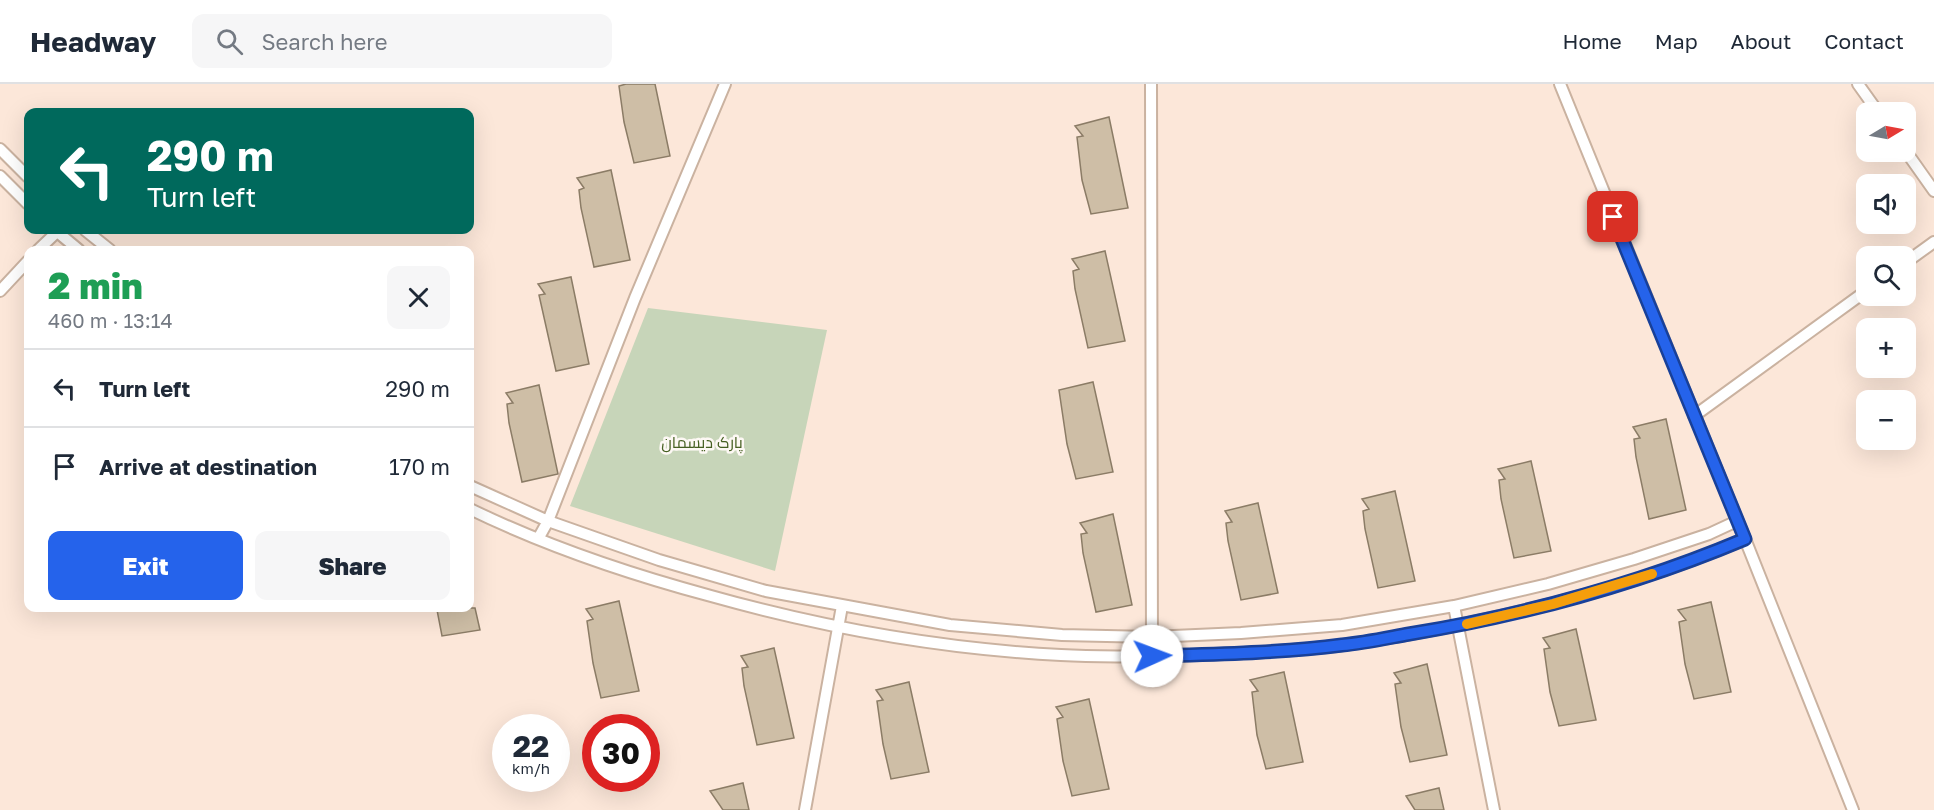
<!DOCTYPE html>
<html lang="en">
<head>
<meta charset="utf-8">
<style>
  body { margin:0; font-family:"Golos Text",Cairo,sans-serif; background:#f6f6f7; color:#1f2937; height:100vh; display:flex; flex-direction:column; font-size:22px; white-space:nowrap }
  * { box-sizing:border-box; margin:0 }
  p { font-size:20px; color:#747a83 }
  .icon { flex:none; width:33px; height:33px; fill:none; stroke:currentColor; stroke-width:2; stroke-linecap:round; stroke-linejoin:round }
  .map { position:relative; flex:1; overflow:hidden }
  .details { position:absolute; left:24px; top:162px; width:450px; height:366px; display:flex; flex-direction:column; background:#fff; border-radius:12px; box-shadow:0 6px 24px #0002 }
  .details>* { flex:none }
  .banner { position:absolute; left:24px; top:24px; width:450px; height:126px; border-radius:12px; box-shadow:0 6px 24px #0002; background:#00695c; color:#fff; overflow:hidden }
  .needle { width:39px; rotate:80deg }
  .controls { position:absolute; left:1856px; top:18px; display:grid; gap:12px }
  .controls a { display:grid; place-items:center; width:60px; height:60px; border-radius:12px; background:#fff; box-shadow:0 6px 24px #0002; font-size:30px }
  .speed { position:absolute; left:492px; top:630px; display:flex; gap:12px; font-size:30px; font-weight:700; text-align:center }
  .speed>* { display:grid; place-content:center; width:78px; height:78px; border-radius:50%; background:#fff; box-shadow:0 6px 24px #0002; line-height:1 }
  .speed small { font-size:15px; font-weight:400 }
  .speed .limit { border:9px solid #d22; background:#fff; color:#111 }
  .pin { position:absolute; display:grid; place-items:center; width:51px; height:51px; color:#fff; margin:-26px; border-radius:12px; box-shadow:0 3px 9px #0006 }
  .me { position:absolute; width:66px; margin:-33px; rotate:88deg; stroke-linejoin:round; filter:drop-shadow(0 0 4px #0008) }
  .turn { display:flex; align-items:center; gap:21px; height:126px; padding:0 24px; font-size:27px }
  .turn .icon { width:78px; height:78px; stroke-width:2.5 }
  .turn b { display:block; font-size:42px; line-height:51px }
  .round { display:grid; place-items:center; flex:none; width:63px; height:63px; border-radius:12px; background:#f6f6f7 }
  .headline { display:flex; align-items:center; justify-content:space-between; height:102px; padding:0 24px }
  h1 { font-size:36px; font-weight:800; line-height:45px; color:#1e9e55 }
  .button { display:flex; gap:12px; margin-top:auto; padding:12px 24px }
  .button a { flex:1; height:69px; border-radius:12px; background:#2563eb; color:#fff; font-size:24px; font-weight:800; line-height:69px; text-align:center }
  .button a+a { background:#f6f6f7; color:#1f2937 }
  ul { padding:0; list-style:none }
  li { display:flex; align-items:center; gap:18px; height:78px; padding:0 24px; border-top:2px solid #e0e1e3 }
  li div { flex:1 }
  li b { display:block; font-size:22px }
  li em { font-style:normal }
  header { display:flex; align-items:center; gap:36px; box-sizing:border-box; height:84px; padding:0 30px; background:#fff; border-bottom:2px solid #e0e1e3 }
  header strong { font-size:28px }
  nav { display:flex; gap:33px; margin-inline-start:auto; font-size:21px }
  .search { width:420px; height:54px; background:#f6f6f7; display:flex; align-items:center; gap:15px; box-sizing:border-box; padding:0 21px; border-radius:12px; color:#747a83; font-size:22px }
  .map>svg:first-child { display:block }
  .green { fill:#c7d5b9 }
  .building { fill:#cebea6; stroke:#8b7c66; stroke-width:1.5 }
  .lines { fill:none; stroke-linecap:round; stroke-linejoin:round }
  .minor-casing { stroke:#cab2a0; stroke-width:14 }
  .minor { stroke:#fff; stroke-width:10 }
  .route-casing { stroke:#184099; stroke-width:15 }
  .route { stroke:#2563eb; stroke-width:10 }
  .slow { stroke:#f59e0b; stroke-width:10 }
  .labels { text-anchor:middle; stroke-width:5; stroke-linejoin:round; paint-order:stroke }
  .park-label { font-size:16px; fill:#455f21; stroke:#fdf8f4 }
</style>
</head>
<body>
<header>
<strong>Headway</strong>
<div class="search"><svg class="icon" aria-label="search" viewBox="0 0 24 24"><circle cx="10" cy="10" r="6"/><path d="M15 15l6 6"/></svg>Search here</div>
<nav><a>Home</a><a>Map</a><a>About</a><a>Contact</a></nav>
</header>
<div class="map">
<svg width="1934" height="726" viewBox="0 0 1934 726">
  <rect width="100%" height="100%" fill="#fce7d9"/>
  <path class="green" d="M 648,224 L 827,246 L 775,487 L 570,422 Z"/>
  <path class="building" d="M 626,0 L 655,0 L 670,72 L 634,79 L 624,38 L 619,2 Z
    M 1109,33 L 1128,124 L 1091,130 L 1082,96 L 1077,53 L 1083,52 L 1075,42 Z
    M 611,86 L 630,176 L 594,183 L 581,124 L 579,106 L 584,104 L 577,94 Z
    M 1105,167 L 1125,257 L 1088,264 L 1075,205 L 1073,187 L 1079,185 L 1072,175 Z
    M 571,193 L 589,280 L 556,287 L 539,211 L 545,210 L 538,200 Z
    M 1093,298 L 1113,388 L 1076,395 L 1067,360 L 1059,306 Z
    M 539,301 L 558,390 L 522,398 L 509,339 L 507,320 L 513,319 L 506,309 Z
    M 1666,335 L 1686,426 L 1649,435 L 1636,373 L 1634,355 L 1640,354 L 1633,343 Z
    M 1531,377 L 1551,467 L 1514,474 L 1501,415 L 1499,396 L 1505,395 L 1498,385 Z
    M 1395,407 L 1415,497 L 1378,504 L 1365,445 L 1363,427 L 1369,425 L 1362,415 Z
    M 1258,419 L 1278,509 L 1241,516 L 1228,457 L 1226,439 L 1232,438 L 1225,427 Z
    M 1113,430 L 1132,521 L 1096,528 L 1083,469 L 1081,450 L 1087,449 L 1080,439 Z
    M 619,517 L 639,607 L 601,614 L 593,579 L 587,537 L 593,535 L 586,525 Z
    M 1711,518 L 1731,608 L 1694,615 L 1685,580 L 1679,538 L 1686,536 L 1678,526 Z
    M 441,524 L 475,524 L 480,546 L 442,552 L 437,526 L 441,526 Z
    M 1576,545 L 1596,636 L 1559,642 L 1550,608 L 1544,565 L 1550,564 L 1543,554 Z
    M 774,564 L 794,654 L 757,661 L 744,602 L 742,584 L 748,583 L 741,572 Z
    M 1427,580 L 1447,671 L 1410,678 L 1401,643 L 1395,600 L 1401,599 L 1394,589 Z
    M 1284,588 L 1303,678 L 1266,685 L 1257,651 L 1252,608 L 1258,607 L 1250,596 Z
    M 909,598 L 929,688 L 891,695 L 883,660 L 877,617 L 883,616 L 876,606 Z
    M 1089,615 L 1109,705 L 1072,712 L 1063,677 L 1057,635 L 1063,633 L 1056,623 Z
    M 743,699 L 749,726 L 723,726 L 710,707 Z
    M 1439,704 L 1444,726 L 1415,726 L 1406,712 Z"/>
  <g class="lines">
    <g class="minor-casing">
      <path id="minor" d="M 1151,0 L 1152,572
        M 1560,0 L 1745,455 L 1853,726
        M 1858,0 L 1878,28
        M 0,65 L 28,93
        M 1905,66 L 1934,107
        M 0,92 L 28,120
        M 55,146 L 79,166
        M 85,146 L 110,166
        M 38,166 L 59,146
        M 1905,179 L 1934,158
        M 0,207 L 28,177
        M 1694,332 L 1866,207
        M 470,402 L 548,437 L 659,476 L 766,507 L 950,541 L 1062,551 L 1151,553 L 1241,549 L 1342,541 L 1454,522 L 1548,500 L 1634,475 L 1709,450 L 1737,437
        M 470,425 C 546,462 629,490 711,512 C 825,544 943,565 1061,571 C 1108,574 1154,572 1200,571 C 1248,569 1297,567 1344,561 C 1401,553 1457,542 1513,529 C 1592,511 1670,487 1745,455
        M 538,455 L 548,437 L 635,214 L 725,0
        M 1454,522 L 1494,726
        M 805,726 L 842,522"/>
    </g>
    <use href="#minor" class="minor"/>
  </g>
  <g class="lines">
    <g class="route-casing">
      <path id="route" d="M 1152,572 C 1215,570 1279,569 1342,561 C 1365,559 1387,554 1409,550 C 1524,531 1638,500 1745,455 L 1613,133"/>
    </g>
    <use href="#route" class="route"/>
    <path class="slow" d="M 1467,540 L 1553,520 L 1652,490"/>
  </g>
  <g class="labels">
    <g class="park-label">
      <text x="702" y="364">پارک دیسمان</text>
    </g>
  </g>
</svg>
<div class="controls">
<a><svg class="needle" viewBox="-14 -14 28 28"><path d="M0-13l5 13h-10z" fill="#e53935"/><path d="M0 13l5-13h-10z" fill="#747a83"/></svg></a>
<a><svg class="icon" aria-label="sound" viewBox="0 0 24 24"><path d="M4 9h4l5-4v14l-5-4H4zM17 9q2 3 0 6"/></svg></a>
<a><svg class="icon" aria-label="search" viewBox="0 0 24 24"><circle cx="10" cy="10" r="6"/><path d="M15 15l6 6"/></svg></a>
<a>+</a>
<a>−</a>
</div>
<div class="speed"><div>22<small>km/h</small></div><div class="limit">30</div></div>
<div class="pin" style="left:1613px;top:133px;background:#d93025"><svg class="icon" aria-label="arrive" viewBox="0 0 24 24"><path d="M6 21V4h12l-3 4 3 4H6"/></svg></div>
<svg class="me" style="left:1152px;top:572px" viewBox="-20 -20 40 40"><circle r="19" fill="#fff"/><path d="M0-13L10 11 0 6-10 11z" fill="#2563eb"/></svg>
<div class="banner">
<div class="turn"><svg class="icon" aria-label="left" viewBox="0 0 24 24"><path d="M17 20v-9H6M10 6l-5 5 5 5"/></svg><div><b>290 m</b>Turn left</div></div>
</div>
<section class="details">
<div class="headline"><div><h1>2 min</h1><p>460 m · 13:14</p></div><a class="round"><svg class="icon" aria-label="close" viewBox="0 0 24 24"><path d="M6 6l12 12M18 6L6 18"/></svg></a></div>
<ul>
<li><svg class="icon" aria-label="left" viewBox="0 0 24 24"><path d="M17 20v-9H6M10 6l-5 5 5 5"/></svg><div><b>Turn left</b></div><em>290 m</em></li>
<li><svg class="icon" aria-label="arrive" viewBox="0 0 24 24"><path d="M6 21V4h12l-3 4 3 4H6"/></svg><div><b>Arrive at destination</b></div><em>170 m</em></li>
</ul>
<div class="button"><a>Exit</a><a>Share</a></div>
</section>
</div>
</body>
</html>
